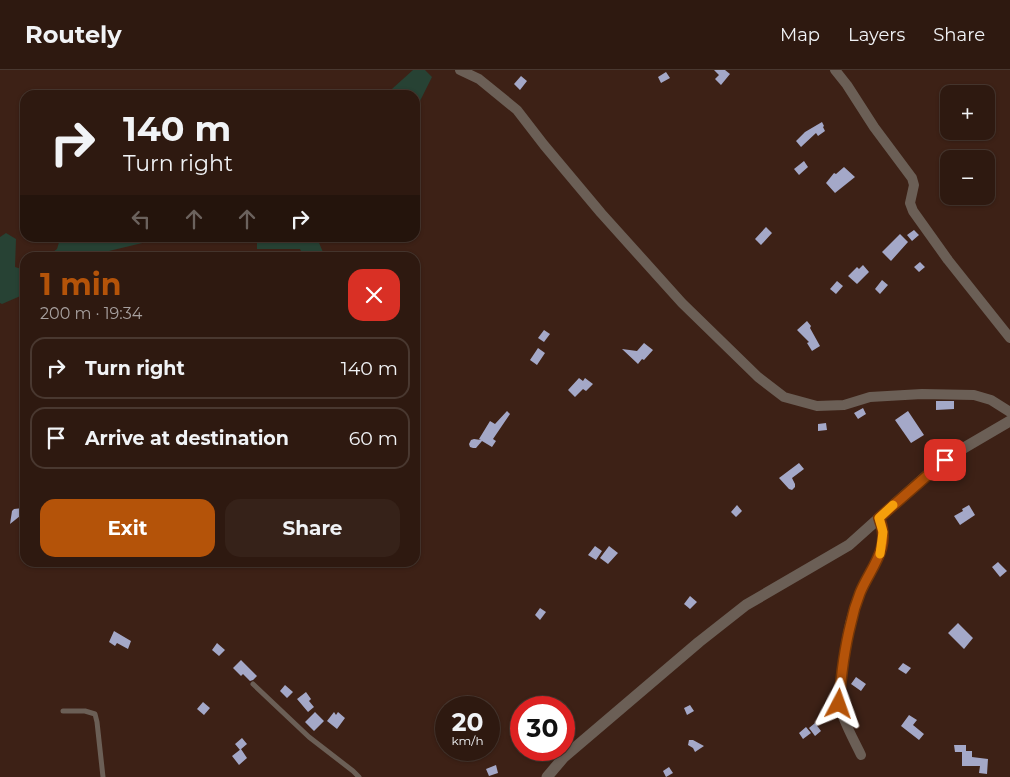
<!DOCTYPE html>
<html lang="en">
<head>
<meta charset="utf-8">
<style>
  body { margin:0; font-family:Montserrat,sans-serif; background:#362219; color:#f1f3f6; height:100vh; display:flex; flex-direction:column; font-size:19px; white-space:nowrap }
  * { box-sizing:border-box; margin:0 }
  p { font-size:16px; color:#a7a09f }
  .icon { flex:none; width:28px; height:28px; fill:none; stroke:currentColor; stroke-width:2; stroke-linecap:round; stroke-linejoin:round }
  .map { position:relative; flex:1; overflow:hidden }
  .drawer { position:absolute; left:20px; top:182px; width:400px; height:315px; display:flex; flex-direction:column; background:#2e1910; border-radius:15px; box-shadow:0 1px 4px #0004,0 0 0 1px #493830 }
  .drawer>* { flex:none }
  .guide { position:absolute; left:20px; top:20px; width:400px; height:152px; border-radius:15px; box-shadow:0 1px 4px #0004,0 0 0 1px #493830; background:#2e1910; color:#f1f3f6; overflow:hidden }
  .fabs { position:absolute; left:940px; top:15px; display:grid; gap:10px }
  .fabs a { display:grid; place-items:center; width:55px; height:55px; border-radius:10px; background:#2e1910; box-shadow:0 1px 4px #0004,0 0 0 1px #493830; font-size:25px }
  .speed { position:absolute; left:435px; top:626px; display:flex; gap:10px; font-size:25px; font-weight:700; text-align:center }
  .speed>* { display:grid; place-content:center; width:65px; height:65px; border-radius:50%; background:#2e1910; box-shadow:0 1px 4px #0004,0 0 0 1px #493830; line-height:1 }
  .speed small { font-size:12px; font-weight:400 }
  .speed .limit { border:8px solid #d22; background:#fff; color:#111 }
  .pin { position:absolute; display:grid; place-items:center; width:42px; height:42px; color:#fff; margin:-21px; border-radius:10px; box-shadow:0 2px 8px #0006 }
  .me { position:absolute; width:55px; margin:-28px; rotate:4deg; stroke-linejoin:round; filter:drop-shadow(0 0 4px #0008) }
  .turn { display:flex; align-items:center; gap:18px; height:105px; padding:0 20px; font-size:22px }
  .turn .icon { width:65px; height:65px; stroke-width:2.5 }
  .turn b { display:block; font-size:35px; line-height:42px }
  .lanes { display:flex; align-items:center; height:48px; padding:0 20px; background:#0003; justify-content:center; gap:25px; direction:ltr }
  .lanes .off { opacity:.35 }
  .round { display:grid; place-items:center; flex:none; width:52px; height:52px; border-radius:15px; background:#362219 }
  .head { display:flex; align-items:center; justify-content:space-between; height:85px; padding:0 20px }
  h1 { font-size:30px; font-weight:700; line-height:38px; color:#b45309 }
  .cta { display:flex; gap:10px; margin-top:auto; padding:10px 20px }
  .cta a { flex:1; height:58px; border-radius:15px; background:#b45309; color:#fff; font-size:20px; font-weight:700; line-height:58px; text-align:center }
  .cta a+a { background:#362219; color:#f1f3f6 }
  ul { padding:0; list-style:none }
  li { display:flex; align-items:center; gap:15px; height:62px; margin:0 10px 8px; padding:0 10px; border:2px solid #493830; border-radius:15px }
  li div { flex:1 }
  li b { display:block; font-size:19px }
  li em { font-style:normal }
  header { display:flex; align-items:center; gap:30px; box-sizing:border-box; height:70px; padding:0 25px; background:#2e1910; border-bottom:1px solid #493830 }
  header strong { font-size:24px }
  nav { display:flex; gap:28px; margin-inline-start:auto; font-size:18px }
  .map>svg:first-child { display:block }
  .green { fill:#274234 }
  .building { fill:#a4a8c8 }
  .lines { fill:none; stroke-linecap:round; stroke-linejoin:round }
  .service { stroke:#6b5f56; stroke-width:5 }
  .minor { stroke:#6b5f56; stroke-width:10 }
  .tertiary { stroke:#6b5f56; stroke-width:11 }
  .route-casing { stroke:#753606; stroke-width:12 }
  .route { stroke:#b45309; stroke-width:9 }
  .slow { stroke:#f59e0b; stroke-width:9 }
</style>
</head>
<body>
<header>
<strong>Routely</strong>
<nav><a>Map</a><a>Layers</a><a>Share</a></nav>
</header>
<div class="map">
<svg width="1010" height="707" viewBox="0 0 1010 707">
  <rect width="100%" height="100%" fill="#3d2116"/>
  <path class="green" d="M 413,0 L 425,0 L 432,7 L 415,41 L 415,25 L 386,25 L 393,18 Z
    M 6,163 L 16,169 L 15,197 L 25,200 L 25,224 L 2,234 L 0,233 L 0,167 Z
    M 59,168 L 163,168 L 109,181 L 104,187 L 46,187 L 57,179 L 60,169 Z
    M 257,168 L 317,168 L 325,187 L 304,187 L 300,179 L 257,179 Z"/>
  <path class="building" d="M 714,0 L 725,0 L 730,4 L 721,15 L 715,9 L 719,5 Z
    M 666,2 L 670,8 L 661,13 L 658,7 Z
    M 521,6 L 527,11 L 520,20 L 514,14 Z
    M 989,38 L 996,41 L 992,50 L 986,48 Z
    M 822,52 L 824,56 L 823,57 L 825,61 L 818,66 L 816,63 L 801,77 L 796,71 L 805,62 Z
    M 804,91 L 808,97 L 799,105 L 794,99 Z
    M 844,97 L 855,107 L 835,123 L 826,113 L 834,103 L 836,104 Z
    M 766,157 L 772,163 L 761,175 L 755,169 Z
    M 914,160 L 919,165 L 912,171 L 907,165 Z
    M 900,164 L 908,172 L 891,191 L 882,182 Z
    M 920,192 L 925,197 L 919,202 L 914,197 Z
    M 863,195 L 869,202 L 857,214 L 848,206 L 857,197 L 859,199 Z
    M 882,210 L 888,215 L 880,224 L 875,219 Z
    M 837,211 L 843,216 L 836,224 L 830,219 Z
    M 807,251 L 811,256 L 810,258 L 820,276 L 812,281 L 807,273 L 809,272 L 797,260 Z
    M 544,260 L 550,264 L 544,272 L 538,268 Z
    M 644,273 L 653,280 L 644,290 L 642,289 L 638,294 L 622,279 L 637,281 Z
    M 538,278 L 545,283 L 537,295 L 530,290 Z
    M 579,308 L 583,311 L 585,308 L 593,314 L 586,321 L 583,319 L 575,327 L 568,320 Z
    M 936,331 L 954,331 L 954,339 L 936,340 Z
    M 863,338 L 866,344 L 858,349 L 854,343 Z
    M 507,341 L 510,344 L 493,369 L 496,371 L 492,377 L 482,371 L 476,378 L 473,378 L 470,377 L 469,374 L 471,370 L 474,369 L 481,370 L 479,369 L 490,351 L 495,354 Z
    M 908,341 L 924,365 L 911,373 L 895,350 Z
    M 826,353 L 827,360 L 818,361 L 818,354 Z
    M 799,393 L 804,399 L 792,408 L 795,414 L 795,417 L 792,420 L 789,419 L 779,408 Z
    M 737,435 L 742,441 L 736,447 L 731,442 Z
    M 969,435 L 975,445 L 960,455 L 954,446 L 963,441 L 962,439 Z
    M 23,438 L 20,446 L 10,454 L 12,441 L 14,439 Z
    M 595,476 L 602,481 L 596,490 L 588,485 Z
    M 609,476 L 618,483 L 608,494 L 600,488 Z
    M 998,492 L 1007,501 L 1000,507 L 992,497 Z
    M 690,526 L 697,532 L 690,539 L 684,534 Z
    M 540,538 L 546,542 L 540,550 L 535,545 Z
    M 958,553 L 973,568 L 964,579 L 948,563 Z
    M 114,561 L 131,571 L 128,579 L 117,573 L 115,576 L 109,572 Z
    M 217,573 L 225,580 L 219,586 L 212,580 Z
    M 241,590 L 257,606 L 253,610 L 250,611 L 243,604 L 241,606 L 233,598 Z
    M 903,593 L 911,598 L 906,604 L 898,599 Z
    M 856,607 L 866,614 L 861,621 L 851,614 Z
    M 285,615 L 293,622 L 287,628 L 280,621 Z
    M 306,622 L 311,629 L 309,631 L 314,637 L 308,642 L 297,629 Z
    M 203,632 L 210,638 L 204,645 L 197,639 Z
    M 690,635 L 694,641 L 687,645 L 684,638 Z
    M 315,642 L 324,651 L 314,661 L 305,652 Z
    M 334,642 L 336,645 L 338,642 L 345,648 L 337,659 L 327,651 Z
    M 909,645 L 917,650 L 913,655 L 924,664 L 919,670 L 901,656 Z
    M 815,653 L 821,661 L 815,666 L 809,658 Z
    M 806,657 L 811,663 L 803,669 L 799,663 Z
    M 242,668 L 247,674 L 240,680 L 235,674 Z
    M 689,670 L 693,670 L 704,676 L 695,682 L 693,678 L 688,675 Z
    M 954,675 L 966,675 L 966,681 L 972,681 L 972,687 L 988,689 L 987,704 L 979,703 L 980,696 L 962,696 L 962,682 L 955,682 Z
    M 241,679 L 247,688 L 239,695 L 232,686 Z
    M 496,695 L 498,703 L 489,706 L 486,699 Z
    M 669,697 L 673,703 L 666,707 L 663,701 Z"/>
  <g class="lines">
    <path class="service" d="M 253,614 L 309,667 L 353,701 L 359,707
      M 63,641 L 85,641 L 95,644 L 97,652 L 103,707"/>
    <path class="minor" d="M 460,0 L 479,9 L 517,40 L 544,75 L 601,143 L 682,233 L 758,307 L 784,327 L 817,336 L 844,335 L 870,327 L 922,324 L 974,325 L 991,330 L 1010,342
      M 835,0 L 847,15 L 874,57 L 912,108 L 914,115 L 910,133 L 913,141 L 948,190 L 1010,268
      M 861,685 C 855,672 840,646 839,632 C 839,623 841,614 842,605 C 845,577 849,549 860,523 C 871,497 891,477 879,448"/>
    <path class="tertiary" d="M 547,707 L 564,687 L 699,572 L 746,535 L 849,475 L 945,389 L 1010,351"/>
  </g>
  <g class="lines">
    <g class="route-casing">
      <path id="route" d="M 839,634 C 841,606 844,580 851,553 C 853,543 856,533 860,523 C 870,498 892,478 879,448 L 945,390"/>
    </g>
    <use href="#route" class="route"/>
    <path class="slow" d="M 880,484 L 883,462 L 879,448 L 893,435"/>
  </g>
</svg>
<div class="fabs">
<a>+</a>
<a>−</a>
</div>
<div class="speed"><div>20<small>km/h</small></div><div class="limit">30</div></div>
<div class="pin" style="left:945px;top:390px;background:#d93025"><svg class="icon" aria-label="arrive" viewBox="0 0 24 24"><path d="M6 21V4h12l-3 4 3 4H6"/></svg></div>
<svg class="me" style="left:839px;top:634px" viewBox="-20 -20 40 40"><path d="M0-17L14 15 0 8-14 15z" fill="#b45309" stroke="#fff" stroke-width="4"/></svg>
<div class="guide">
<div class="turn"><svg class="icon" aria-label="right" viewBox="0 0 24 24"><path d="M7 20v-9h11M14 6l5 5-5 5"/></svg><div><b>140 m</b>Turn right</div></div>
<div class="lanes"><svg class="icon off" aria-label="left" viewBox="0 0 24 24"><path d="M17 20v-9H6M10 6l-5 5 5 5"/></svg><svg class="icon off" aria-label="ahead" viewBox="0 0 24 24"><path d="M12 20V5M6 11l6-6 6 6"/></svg><svg class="icon off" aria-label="ahead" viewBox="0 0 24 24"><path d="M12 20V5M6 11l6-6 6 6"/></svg><svg class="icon" aria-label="right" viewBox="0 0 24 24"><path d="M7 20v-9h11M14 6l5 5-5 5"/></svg></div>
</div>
<section class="drawer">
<div class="head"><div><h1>1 min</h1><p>200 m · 19:34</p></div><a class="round" style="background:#d93025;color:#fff"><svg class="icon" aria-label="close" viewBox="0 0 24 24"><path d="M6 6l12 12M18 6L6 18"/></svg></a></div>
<ul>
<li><svg class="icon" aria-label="right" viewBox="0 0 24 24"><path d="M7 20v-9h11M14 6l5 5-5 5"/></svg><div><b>Turn right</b></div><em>140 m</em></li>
<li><svg class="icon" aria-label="arrive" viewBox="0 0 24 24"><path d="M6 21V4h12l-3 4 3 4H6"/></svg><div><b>Arrive at destination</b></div><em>60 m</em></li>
</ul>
<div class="cta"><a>Exit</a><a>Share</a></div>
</section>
</div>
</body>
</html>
